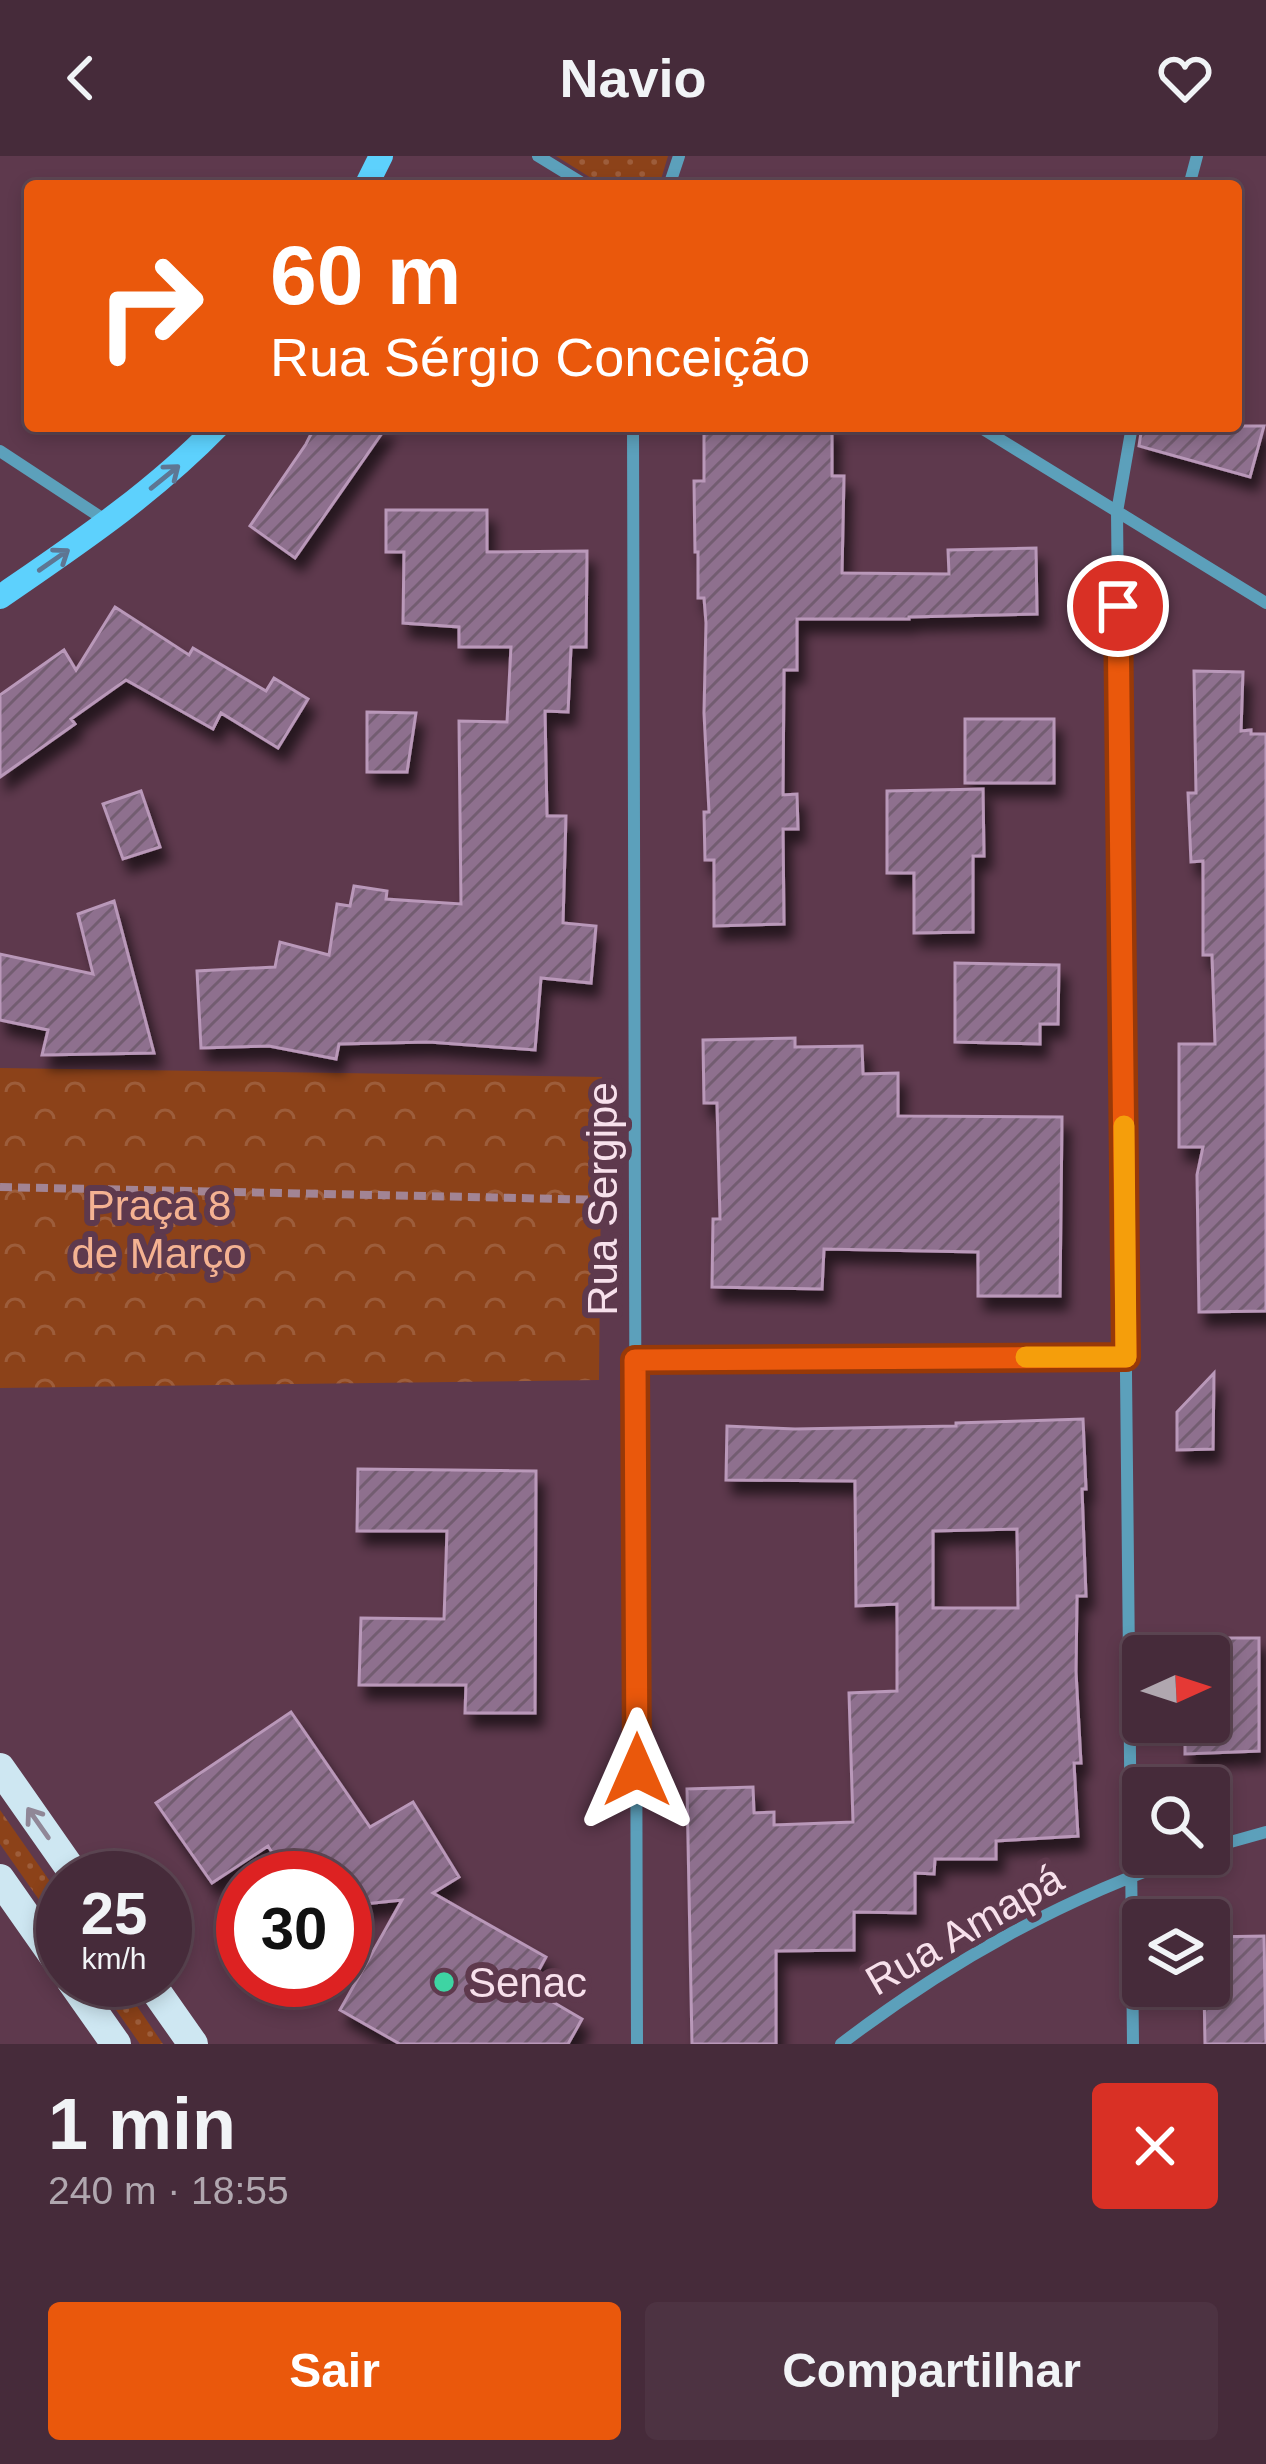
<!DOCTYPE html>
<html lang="pt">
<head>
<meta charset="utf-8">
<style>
  body { margin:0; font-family:Helvetica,sans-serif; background:#4d3342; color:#f1f3f6; height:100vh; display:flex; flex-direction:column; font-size:45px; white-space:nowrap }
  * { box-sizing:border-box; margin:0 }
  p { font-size:39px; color:#b0a7af }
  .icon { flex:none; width:66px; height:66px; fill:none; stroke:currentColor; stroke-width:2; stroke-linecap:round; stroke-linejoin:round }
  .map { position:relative; height:1888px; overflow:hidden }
  .sheet { display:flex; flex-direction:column; background:#462b3a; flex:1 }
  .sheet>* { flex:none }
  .banner { position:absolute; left:24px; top:24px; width:1218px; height:252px; border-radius:12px; box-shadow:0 6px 18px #0003,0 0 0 3px #5e4754; background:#ea580c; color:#fff; overflow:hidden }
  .needle { width:78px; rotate:87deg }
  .fabs { position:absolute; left:1122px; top:1479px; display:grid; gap:24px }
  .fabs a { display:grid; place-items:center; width:108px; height:108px; border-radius:12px; background:#462b3a; box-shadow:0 6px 18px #0003,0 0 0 3px #5e4754; font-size:60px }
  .speed { position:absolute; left:36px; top:1695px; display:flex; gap:24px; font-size:60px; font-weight:700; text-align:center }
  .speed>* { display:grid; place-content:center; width:156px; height:156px; border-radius:50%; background:#462b3a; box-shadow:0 6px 18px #0003,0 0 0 3px #5e4754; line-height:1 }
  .speed small { font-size:30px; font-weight:400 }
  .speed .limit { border:18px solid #d22; background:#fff; color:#111 }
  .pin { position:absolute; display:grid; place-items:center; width:102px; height:102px; color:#fff; margin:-51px; border:6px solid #fff; border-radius:50%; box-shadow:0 3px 12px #0007 }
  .me { position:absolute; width:132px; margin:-66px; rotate:0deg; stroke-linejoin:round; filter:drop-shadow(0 0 9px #0008) }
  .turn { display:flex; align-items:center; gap:42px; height:252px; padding:0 48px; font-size:54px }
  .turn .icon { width:156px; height:156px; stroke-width:2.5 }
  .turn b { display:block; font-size:84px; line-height:102px }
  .round { display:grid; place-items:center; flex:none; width:126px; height:126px; border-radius:12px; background:#4d3342 }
  .headline { display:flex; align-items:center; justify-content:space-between; height:204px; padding:0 48px }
  h1 { font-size:72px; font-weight:700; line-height:90px }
  .cta { display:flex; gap:24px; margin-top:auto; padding:24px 48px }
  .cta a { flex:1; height:138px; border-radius:12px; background:#ea580c; color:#fff; font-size:48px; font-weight:700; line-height:138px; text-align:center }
  .cta a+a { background:#4d3342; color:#f1f3f6 }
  header { display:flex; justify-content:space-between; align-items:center; height:156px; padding:0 48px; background:#462b3a; font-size:54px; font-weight:700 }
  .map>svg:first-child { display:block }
  .grass { fill:url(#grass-dots) }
  .park { fill:url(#park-crowns) }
  .building { fill:url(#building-hatch); stroke:#b998b9; stroke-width:3; fill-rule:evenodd; filter:url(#shadow) }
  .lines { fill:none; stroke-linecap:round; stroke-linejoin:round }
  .path { stroke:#a28494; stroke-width:8; stroke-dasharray:12 6; stroke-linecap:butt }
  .street { stroke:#5ca0bb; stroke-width:12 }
  .secondary { stroke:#5dd1fd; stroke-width:24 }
  .primary { stroke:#cee7f2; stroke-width:30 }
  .oneway { stroke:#5e7693 }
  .oneway2 { stroke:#908797 }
  .route-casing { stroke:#983908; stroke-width:30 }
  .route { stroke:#ea580c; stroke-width:21 }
  .slow { stroke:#f59e0b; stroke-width:21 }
  .poi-dot { fill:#3ed4a3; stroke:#5e394d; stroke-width:4.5 }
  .labels { text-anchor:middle; stroke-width:12; stroke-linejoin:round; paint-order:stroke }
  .street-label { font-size:42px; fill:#f7e0eb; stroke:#5e394d }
  .park-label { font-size:42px; fill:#f4b292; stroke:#5e394d }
  .poi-label { font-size:42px; fill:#f7e0eb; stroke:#5e394d; text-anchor:start }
</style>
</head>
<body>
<header><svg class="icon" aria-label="back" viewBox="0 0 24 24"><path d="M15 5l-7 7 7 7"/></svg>Navio<svg class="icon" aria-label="heart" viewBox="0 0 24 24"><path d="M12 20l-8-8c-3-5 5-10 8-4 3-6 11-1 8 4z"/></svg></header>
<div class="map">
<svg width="1266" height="1888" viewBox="0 0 1266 1888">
  <defs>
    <pattern id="grass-dots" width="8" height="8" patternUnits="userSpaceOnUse" patternTransform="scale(3)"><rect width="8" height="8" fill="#8c4219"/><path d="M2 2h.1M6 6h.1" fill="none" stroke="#9d5d3b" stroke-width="1.8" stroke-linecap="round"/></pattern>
    <pattern id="park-crowns" width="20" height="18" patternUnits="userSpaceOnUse" patternTransform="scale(3)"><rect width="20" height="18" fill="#8c4219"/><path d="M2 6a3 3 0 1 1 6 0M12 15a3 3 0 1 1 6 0" fill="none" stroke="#9d5d3b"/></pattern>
    <pattern id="building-hatch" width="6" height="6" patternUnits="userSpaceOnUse" patternTransform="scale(3)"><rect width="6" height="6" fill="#8e6f8e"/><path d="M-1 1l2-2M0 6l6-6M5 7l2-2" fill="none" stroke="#735d71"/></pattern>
    <filter id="shadow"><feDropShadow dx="7" dy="13" stdDeviation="6" flood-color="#0009"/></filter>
  </defs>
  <rect width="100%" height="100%" fill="#5e394d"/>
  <path class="grass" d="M 556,0 L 668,0 L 659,30 L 604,30 Z
    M 0,1654 L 63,1744 L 63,1778 L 0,1688 Z
    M 95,1824 L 119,1824 L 163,1888 L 140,1888 Z"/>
  <path class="park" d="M 0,912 L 602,921 L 599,1224 L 0,1232 Z"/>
  <path class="building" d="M 315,270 L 387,270 L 295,402 L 250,370 L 306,288 Z
    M 704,270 L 832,270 L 832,320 L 844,320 L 842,417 L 949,418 L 948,394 L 1036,392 L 1037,458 L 909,461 L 909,463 L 797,463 L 797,514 L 784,514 L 783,639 L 797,638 L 798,673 L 783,673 L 784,768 L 714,770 L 714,704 L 705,704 L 704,656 L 709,656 L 704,557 L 706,467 L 704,442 L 698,442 L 698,396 L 695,396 L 694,325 L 704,325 Z
    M 1142,270 L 1264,270 L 1250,321 L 1139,290 Z
    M 386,354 L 487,354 L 487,396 L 587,395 L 586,491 L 571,491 L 568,556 L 545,555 L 547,660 L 566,660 L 563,767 L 596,770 L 591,827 L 541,822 L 535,894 L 429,886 L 339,888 L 336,903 L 269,890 L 201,892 L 197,815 L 275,811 L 280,786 L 329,799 L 337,748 L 350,750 L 354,730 L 387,735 L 386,743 L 461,748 L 459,565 L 507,566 L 511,491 L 459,491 L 459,471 L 403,467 L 404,396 L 386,396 Z
    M 115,451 L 189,499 L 193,492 L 266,535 L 274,522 L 308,543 L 278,592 L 221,557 L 213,573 L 126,524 L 71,563 L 75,568 L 0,621 L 0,539 L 64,494 L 76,514 Z
    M 1194,515 L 1243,516 L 1241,575 L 1251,574 L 1251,578 L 1266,578 L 1266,1155 L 1199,1156 L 1197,1019 L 1203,991 L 1179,991 L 1179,888 L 1215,888 L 1212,799 L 1203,799 L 1203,705 L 1191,706 L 1188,637 L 1196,637 Z
    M 367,556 L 416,557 L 407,616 L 367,616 Z
    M 965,563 L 1054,563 L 1054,627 L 965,627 Z
    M 983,633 L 984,700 L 973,700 L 973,776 L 914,777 L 914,717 L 887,717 L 887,635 Z
    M 141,635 L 160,691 L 123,703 L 103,648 Z
    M 114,745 L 154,897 L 42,899 L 48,874 L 0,864 L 0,798 L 93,818 L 78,758 Z
    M 955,807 L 1059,809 L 1058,868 L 1040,868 L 1040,888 L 955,886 Z
    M 795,882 L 795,891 L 862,890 L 863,918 L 898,917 L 898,960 L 1062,961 L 1060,1140 L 978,1140 L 978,1096 L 824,1093 L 822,1133 L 712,1131 L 713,1063 L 720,1063 L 717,947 L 704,947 L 703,884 Z
    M 1214,1217 L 1213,1293 L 1177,1294 L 1177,1256 Z
    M 1083,1263 L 1086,1333 L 1082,1333 L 1086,1440 L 1077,1440 L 1076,1516 L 1081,1607 L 1074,1607 L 1078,1680 L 996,1685 L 996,1703 L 935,1703 L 934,1718 L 915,1717 L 915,1757 L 854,1756 L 854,1794 L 776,1795 L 776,1888 L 692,1888 L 687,1633 L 753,1631 L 754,1657 L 774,1656 L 774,1669 L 853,1666 L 849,1537 L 897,1535 L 897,1448 L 856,1450 L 855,1325 L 726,1324 L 727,1270 L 795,1273 L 956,1270 L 956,1267 ZM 1017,1373 L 1018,1452 L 933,1452 L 933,1375 Z
    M 358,1313 L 536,1315 L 535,1557 L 465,1557 L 466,1529 L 359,1529 L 361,1462 L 444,1463 L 447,1375 L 357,1375 Z
    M 1186,1482 L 1259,1482 L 1259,1595 L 1185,1598 L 1185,1566 L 1209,1566 L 1209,1500 L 1186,1500 Z
    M 291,1556 L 370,1671 L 413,1646 L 459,1721 L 433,1737 L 546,1801 L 529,1832 L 582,1863 L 568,1888 L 400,1888 L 340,1854 L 402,1744 L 345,1750 L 345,1722 L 288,1722 L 268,1690 L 212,1727 L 156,1647 Z
    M 1264,1780 L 1266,1888 L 1205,1888 L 1204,1830 L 1209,1830 L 1209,1781 Z"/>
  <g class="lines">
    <path class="path" d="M 0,1031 L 610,1044"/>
    <path class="street" d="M 538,0 L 587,30
      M 669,30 L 679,0
      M 1189,30 L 1197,0
      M 633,270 L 637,1888
      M 978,270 L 1266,447
      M 1132,270 L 1117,356 L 1133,1888
      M 0,295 L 108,366
      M 635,1204 L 1126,1201
      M 1209,1692 L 1266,1676
      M 841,1888 C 950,1805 1063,1742 1193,1698"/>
    <path class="secondary" d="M 366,30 L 381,0
      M 0,441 C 77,388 152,338 218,270"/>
    <path class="primary" d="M 0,1612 L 77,1722
      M 0,1723 L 63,1813
      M 71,1824 L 116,1888
      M 148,1824 L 193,1888"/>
  </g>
  <defs><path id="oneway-shaft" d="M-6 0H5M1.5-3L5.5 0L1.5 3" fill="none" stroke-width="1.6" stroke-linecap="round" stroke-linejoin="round" transform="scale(3)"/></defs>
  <g class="oneway">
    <use href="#oneway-shaft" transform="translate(165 321) rotate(-39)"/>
    <use href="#oneway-shaft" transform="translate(54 404) rotate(-35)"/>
  </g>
  <use class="oneway2" href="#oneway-shaft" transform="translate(38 1667) rotate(-125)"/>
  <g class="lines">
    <g class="route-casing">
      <path id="route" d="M 637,1614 L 635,1204 L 1126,1201 L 1118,450"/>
    </g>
    <use href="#route" class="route"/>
    <path class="slow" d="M 1026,1201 L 1126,1201 L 1124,970"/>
  </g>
  <circle class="poi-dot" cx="444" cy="1826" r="12"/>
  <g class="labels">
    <g class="street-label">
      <text transform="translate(602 1043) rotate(-90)" y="15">Rua Sergipe</text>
      <text transform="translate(964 1773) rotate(-30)" y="15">Rua Amapá</text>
    </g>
    <g class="park-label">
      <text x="159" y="1064">Praça 8<tspan x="159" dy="48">de Março</tspan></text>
    </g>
    <g class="poi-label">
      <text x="468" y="1841">Senac</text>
    </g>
  </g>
</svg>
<div class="fabs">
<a><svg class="needle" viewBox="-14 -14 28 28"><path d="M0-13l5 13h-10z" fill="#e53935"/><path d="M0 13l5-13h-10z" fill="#b0a7af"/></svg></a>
<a><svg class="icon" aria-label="search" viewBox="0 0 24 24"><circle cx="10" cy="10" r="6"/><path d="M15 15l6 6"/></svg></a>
<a><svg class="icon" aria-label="layers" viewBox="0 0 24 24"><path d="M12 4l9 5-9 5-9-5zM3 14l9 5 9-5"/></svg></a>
</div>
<div class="speed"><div>25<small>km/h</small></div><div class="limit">30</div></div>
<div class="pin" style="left:1118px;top:450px;background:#d93025"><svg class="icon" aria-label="arrive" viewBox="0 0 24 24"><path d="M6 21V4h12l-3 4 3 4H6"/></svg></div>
<svg class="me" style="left:637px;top:1614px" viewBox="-20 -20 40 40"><path d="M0-17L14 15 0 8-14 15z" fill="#ea580c" stroke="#fff" stroke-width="4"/></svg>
<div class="banner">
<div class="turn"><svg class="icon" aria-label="right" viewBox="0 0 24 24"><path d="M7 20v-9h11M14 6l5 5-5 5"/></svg><div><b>60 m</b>Rua Sérgio Conceição</div></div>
</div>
</div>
<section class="sheet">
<div class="headline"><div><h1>1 min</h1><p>240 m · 18:55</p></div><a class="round" style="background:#d93025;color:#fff"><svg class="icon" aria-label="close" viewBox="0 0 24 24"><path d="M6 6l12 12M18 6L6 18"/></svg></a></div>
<div class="cta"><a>Sair</a><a>Compartilhar</a></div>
</section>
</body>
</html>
